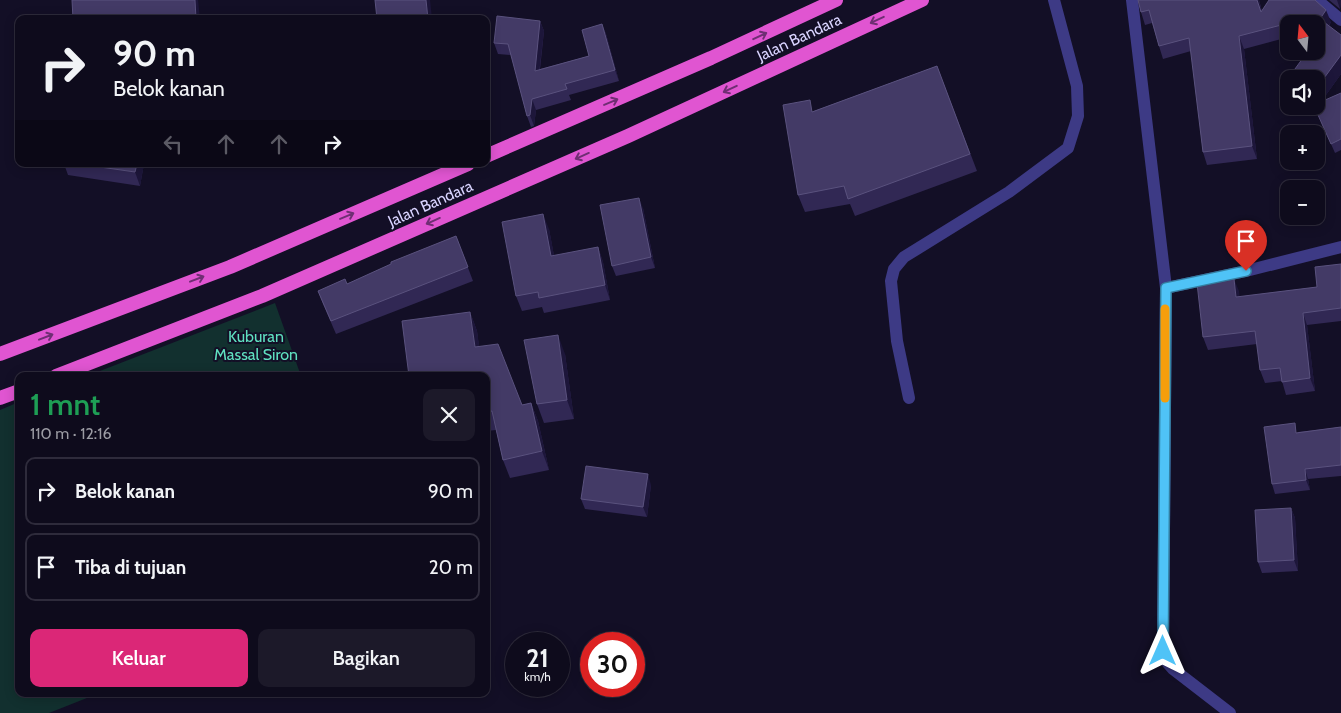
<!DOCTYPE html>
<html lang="id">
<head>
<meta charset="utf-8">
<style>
  body { margin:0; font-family:Cabin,sans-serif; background:#1c1929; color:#f1f3f6; height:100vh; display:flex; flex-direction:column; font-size:19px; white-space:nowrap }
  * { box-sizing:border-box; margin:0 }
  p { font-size:16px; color:#9b9ba3 }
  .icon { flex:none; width:28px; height:28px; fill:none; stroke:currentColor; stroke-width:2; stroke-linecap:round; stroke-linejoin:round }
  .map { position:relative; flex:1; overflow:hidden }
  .panel { position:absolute; left:15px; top:372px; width:475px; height:325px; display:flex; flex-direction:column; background:#0e0b1c; border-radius:10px; box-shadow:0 2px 12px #0003,0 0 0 1px #2e2b3b }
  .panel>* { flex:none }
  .guide { position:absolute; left:15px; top:15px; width:475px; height:152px; border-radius:10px; box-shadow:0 2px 12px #0003,0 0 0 1px #2e2b3b; background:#0e0b1c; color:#f1f3f6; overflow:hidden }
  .needle { width:32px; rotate:344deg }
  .controls { position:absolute; left:1280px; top:15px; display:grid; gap:10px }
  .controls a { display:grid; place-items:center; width:45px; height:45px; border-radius:10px; background:#0e0b1c; box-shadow:0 2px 12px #0003,0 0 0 1px #2e2b3b; font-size:25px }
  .speed { position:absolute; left:505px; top:632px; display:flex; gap:10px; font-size:25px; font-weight:700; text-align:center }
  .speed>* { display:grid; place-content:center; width:65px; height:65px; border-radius:50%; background:#0e0b1c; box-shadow:0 2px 12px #0003,0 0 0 1px #2e2b3b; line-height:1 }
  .speed small { font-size:12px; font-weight:400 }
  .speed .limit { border:8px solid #d22; background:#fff; color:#111 }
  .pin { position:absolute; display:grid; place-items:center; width:42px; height:42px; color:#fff; margin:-51px -21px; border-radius:50% 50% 50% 0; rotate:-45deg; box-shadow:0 0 5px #0007 }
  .pin .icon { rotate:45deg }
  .me { position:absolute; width:55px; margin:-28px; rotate:0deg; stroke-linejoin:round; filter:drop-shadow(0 0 4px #0008) }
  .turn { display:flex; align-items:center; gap:18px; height:105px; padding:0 15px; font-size:22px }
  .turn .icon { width:65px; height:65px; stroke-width:2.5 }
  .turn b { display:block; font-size:35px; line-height:42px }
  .lanes { display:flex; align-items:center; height:48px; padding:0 15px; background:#0003; justify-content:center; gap:25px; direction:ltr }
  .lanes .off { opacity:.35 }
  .round { display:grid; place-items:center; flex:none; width:52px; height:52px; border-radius:10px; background:#1c1929 }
  .headline { display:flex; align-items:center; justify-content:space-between; height:85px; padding:0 15px }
  h1 { font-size:30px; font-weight:600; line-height:38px; color:#1e9e55 }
  .action { display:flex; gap:10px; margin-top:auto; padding:10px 15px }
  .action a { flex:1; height:58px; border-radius:10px; background:#db2777; color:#fff; font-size:20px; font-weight:600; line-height:58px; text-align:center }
  .action a+a { background:#1c1929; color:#f1f3f6 }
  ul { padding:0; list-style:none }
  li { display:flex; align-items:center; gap:15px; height:68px; margin:0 10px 8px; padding:0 5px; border:2px solid #2e2b3b; border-radius:10px }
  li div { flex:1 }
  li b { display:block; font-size:19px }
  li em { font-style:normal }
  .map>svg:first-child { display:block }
  .green { fill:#12302f }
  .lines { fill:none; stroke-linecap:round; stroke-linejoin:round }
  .service { stroke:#3d3a85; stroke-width:12 }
  .minor { stroke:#3d3a85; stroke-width:12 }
  .tertiary { stroke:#3d3a85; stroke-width:12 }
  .trunk { stroke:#e055d1; stroke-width:14 }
  .wall { fill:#312854 }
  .shaded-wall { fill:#1d163a }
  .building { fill:#433a66; stroke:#5a527e }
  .oneway { stroke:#6f2e73 }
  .route-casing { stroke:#337fa1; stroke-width:12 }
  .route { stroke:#4fc3f7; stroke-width:9 }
  .slow { stroke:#f59e0b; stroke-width:9 }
  .labels { text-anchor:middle; stroke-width:4; stroke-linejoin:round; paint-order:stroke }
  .street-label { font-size:16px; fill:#d9d4ff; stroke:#130f26 }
  .park-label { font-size:16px; fill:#5fe0c0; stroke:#130f26 }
</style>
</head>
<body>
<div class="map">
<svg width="1341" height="713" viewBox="0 0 1341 713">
  <rect width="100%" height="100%" fill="#130f26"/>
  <path class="green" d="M 275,303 L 301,376 L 87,376 Z
    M 19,402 L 19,694 L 97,694 L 49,713 L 0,713 L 0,410 Z"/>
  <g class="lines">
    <path class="service" d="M 909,398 L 897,341 L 891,281 L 894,269 L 904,257 L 1009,192 L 1068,148 L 1078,116 L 1077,86 L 1054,0"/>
    <path class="minor" d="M 1132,0 L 1166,288 L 1163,651 L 1165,660 L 1173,669 L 1230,713
      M 1166,288 L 1246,271 L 1341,247"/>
    <path class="tertiary" d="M 1317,0 L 1341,20"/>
    <path class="trunk" d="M 486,156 L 711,58 L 836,0
      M 0,354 L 230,267 L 468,164
      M 56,376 L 262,296 L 628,136 L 922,0
      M 0,398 L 19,391"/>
  </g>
  <path class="wall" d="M 1138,0 L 1259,0 L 1262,11 L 1331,22 L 1329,26 L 1341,35 L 1341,74 L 1321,102 L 1341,93 L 1341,150 L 1335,153 L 1316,110 L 1311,106 L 1316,106 L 1316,79 L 1289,79 L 1289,84 L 1287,80 L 1316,51 L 1316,24 L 1289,24 L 1289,37 L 1244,49 L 1257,159 L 1207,165 L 1203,152 L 1191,51 L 1163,59 L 1159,46 L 1152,23 L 1145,25 L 1141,12 Z
    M 1329,0 L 1341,0 L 1340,9 Z
    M 540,21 L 544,31 L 540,69 L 589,56 L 602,24 L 606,34 L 619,81 L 569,95 L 571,100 L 536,110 L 534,126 L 531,127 L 527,116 L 511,55 L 498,54 L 494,43 Z
    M 937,66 L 977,171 L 855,216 L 850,204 L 805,212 L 798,195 L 814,111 Z
    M 64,164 L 144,164 L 140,186 L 68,175 Z
    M 643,208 L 655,268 L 616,276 L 612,266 Z
    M 549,229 L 554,256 L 598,247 L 603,262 L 610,300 L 544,313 L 542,307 L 522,311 L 516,296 Z
    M 456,236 L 473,281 L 336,334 L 323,304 L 318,291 L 347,284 Z
    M 1341,264 L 1341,321 L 1307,325 L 1315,391 L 1286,395 L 1282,381 L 1265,383 L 1260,370 L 1257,344 L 1208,350 L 1203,337 L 1239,291 L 1239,297 L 1317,287 Z
    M 470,312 L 477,331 L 479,347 L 522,405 L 531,403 L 538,421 L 549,470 L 510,478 L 503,460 L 496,430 L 486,431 L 486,376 Z
    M 565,354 L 574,419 L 544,423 L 537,404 Z
    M 1341,427 L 1341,476 L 1308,479 L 1310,490 L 1275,494 L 1272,484 L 1298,432 Z
    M 651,485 L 647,517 L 585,509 L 581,499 Z
    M 1291,508 L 1295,518 L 1298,571 L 1262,573 L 1258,562 Z"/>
  <path class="shaded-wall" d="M 195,0 L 198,0 L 200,19 L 196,19 Z
    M 426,0 L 430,0 L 432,19 L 428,19 Z
    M 1257,0 L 1259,0 L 1265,25 L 1261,12 Z
    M 1337,0 L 1341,0 L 1340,9 Z
    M 1326,10 L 1331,22 L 1324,32 L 1320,19 Z
    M 540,21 L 544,31 L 538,82 L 535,71 Z
    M 602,24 L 606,34 L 619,81 L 615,70 Z
    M 1239,36 L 1244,49 L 1257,159 L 1252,146 Z
    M 1341,55 L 1341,74 L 1316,109 L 1316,89 Z
    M 532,99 L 536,110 L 534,126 L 530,115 Z
    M 137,164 L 144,164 L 140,186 L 135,172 Z
    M 639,198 L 643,208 L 655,268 L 651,257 Z
    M 543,214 L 549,229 L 557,271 L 551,256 Z
    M 598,247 L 603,262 L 610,300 L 605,285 Z
    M 1234,279 L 1239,291 L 1241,310 L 1236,297 Z
    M 470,312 L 477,331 L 482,366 L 475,347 Z
    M 1303,313 L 1307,325 L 1315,391 L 1310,378 Z
    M 558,335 L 565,354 L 574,419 L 567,400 Z
    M 531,403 L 538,421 L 549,470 L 542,451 Z
    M 1305,469 L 1308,479 L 1310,490 L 1306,480 Z
    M 648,474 L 651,485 L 647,517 L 643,507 Z
    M 1291,508 L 1295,518 L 1298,571 L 1294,560 Z"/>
  <path class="building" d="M 72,0 L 195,0 L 196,19 L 73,19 Z
    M 375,0 L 426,0 L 428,19 L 377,19 Z
    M 1138,0 L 1257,0 L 1261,12 L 1269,0 L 1315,0 L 1326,10 L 1320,19 L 1341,35 L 1341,55 L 1316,89 L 1316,79 L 1289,79 L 1289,81 L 1287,80 L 1308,51 L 1316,51 L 1316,24 L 1289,23 L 1239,36 L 1252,146 L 1203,152 L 1189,38 L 1159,46 L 1149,10 L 1141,12 Z
    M 497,16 L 540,21 L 535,71 L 589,56 L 582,30 L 602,24 L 615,70 L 565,84 L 567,89 L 532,99 L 530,115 L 527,116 L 508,44 L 494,43 Z
    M 937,66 L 970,154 L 848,199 L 844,186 L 798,195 L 783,105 L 810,100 L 812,112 Z
    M 1341,93 L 1341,139 L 1331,144 L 1314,106 L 1316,106 L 1316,104 Z
    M 79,164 L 137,164 L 135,172 Z
    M 639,198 L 651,257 L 612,266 L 600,205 Z
    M 543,214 L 551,256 L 598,247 L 605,285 L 539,298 L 538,292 L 516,296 L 502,222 Z
    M 456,236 L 468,267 L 331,321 L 318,291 L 345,279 L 347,284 L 391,264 L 391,262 Z
    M 1341,264 L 1341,308 L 1303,313 L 1310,378 L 1282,382 L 1280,368 L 1260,370 L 1255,331 L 1203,337 L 1197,283 L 1234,279 L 1236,297 L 1317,287 L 1315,267 Z
    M 470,312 L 475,347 L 498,344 L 522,405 L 531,403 L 542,451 L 503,460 L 492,411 L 486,412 L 486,376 L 409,376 L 402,321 Z
    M 558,335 L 567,400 L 537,404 L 524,340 Z
    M 1295,423 L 1296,433 L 1341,427 L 1341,465 L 1305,469 L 1306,480 L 1272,484 L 1264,427 Z
    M 586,466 L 648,474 L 643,507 L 581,499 Z
    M 1291,508 L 1294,560 L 1258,562 L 1255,510 Z"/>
  <defs><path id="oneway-shaft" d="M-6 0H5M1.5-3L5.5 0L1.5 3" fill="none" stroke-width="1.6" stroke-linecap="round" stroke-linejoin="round" transform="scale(1.25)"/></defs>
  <g class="oneway">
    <use href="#oneway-shaft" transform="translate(877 20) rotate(155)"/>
    <use href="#oneway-shaft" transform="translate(760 36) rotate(-25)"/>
    <use href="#oneway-shaft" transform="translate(730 89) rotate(155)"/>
    <use href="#oneway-shaft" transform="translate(611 102) rotate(-23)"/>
    <use href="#oneway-shaft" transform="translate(582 156) rotate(156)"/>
    <use href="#oneway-shaft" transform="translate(347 216) rotate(-23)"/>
    <use href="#oneway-shaft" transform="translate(433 221) rotate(156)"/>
    <use href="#oneway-shaft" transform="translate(197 279) rotate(-21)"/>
    <use href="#oneway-shaft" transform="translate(46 337) rotate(-21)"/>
  </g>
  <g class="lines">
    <g class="route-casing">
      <path id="route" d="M 1163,651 L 1166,288 L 1246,271"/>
    </g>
    <use href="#route" class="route"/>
    <path class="slow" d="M 1165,398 L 1165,309"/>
  </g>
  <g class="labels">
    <g class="street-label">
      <text transform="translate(799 37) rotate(-25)" y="6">Jalan Bandara</text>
      <text transform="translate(430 203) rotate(-24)" y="6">Jalan Bandara</text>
    </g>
    <g class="park-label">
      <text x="256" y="342">Kuburan<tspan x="256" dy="18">Massal Siron</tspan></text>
    </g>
  </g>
</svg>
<div class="controls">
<a><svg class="needle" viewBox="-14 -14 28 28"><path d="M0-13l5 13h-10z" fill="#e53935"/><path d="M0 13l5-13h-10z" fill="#9b9ba3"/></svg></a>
<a><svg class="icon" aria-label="sound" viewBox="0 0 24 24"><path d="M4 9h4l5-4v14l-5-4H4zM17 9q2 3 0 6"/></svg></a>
<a>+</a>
<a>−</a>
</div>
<div class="speed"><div>21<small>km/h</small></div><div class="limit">30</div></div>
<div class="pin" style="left:1246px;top:271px;background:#d93025"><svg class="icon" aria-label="arrive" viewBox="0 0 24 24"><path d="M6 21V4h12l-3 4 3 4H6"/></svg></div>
<svg class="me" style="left:1163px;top:651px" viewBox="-20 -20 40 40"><path d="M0-17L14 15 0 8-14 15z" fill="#4fc3f7" stroke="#fff" stroke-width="4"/></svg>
<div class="guide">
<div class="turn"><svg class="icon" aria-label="right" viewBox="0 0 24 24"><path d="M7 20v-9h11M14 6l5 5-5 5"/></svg><div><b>90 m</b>Belok kanan</div></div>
<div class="lanes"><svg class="icon off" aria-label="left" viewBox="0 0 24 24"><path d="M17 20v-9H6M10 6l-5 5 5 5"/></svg><svg class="icon off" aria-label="ahead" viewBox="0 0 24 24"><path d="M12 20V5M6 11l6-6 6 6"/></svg><svg class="icon off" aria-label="ahead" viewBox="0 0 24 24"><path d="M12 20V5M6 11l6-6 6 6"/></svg><svg class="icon" aria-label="right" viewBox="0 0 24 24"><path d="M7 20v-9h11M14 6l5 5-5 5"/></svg></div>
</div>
<section class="panel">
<div class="headline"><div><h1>1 mnt</h1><p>110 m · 12:16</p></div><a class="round"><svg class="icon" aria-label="close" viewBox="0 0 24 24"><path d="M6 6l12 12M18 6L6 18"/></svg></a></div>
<ul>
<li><svg class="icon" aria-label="right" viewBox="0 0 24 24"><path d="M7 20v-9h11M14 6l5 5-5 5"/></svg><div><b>Belok kanan</b></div><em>90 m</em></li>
<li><svg class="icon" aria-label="arrive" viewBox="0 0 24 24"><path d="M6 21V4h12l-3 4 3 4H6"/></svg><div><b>Tiba di tujuan</b></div><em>20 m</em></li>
</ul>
<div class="action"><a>Keluar</a><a>Bagikan</a></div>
</section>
</div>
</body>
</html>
